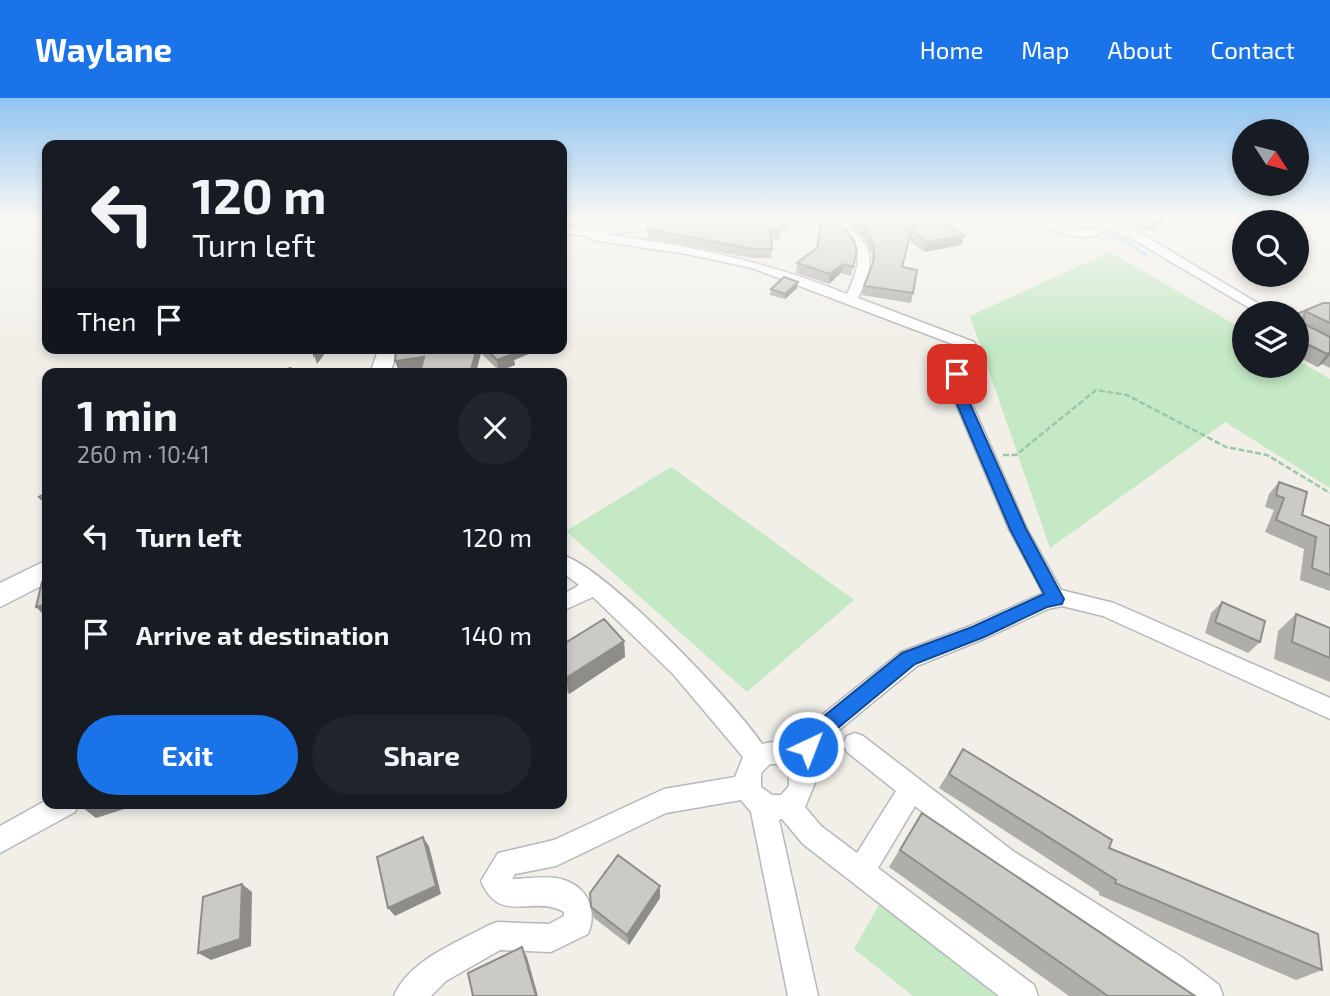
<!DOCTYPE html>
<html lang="en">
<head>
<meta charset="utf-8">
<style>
  body { margin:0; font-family:"Exo 2",sans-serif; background:#20242c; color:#f1f3f6; height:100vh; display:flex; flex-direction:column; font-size:26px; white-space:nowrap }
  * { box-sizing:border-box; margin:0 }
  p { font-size:23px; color:#9ea1a6 }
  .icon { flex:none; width:38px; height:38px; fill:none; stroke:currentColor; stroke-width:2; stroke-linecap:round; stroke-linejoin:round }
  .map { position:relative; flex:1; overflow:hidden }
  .side { position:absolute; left:42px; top:270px; width:525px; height:441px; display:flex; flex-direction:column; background:#171b24; border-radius:14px; box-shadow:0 4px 10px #0003 }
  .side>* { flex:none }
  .guide { position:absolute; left:42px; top:42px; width:525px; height:214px; border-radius:14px; box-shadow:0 4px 10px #0003; background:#171b24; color:#f1f3f6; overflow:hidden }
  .needle { width:46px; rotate:126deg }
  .tools { position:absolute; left:1232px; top:21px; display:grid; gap:14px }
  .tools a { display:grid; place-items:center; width:77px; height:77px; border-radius:50%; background:#171b24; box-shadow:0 4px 10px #0003; font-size:35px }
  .pin { position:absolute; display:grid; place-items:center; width:60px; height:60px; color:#fff; margin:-30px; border-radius:14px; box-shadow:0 4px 10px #0006 }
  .me { position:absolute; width:77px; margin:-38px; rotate:43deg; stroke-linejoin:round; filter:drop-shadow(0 0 5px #0008) }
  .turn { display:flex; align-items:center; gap:24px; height:147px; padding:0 35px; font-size:32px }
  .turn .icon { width:91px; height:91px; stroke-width:2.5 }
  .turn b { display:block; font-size:49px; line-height:60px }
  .then { display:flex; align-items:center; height:66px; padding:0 35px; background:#0003; gap:14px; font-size:26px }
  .round { display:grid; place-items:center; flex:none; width:74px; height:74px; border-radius:37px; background:#20242c }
  .overview { display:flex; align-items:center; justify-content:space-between; height:119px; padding:0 35px }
  h1 { font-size:42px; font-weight:700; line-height:52px }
  .button { display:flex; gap:14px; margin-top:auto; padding:14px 35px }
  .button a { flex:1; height:80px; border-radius:42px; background:#1a73e8; color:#fff; font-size:28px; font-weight:700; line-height:80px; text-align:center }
  .button a+a { background:#20242c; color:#f1f3f6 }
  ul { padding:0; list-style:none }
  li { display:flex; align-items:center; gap:21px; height:98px; padding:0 35px }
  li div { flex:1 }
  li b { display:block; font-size:26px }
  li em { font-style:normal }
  header { display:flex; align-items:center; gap:42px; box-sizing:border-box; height:98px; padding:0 35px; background:#1a73e8; color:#fff }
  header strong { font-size:33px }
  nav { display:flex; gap:38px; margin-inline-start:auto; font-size:24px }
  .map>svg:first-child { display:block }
  .green { fill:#c5e8c5 }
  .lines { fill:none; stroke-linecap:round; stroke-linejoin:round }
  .stream { stroke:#aadaff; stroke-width:3.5 }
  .street-casing { stroke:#b5b8bc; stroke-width:3 }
  .secondary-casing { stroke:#b6babf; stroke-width:3 }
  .path { stroke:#9cc7a9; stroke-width:2.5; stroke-dasharray:6 2.5; stroke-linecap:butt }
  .street { fill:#fff; fill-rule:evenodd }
  .secondary { fill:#fff; fill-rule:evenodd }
  .wall { fill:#afaea9 }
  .shaded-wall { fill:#8f8d8a }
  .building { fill:#cccac5; stroke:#8f8d8a; stroke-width:2 }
  .route { fill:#1a73e8; stroke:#114b97; stroke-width:2 }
</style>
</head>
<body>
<header>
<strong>Waylane</strong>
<nav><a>Home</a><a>Map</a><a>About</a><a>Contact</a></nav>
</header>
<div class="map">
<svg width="1330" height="898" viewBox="0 0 1330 898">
  <rect width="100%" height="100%" fill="#f1efe8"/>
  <path class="green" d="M 1110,154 L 1244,232 L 1244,268 L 1297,268 L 1297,262 L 1330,281 L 1330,390 L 1225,324 L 1050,450 L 970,218 Z
    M 671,369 L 854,502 L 747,594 L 566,433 Z
    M 883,800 L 1013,898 L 913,898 L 854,851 Z"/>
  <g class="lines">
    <path class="stream" d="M 1061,120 L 1124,142 L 1146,157"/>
    <g class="street-casing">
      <path id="street" d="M 795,120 L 893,120 L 869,126 L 847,125 C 850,132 857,136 862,142 C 877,161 867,181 858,200 L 974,244 L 980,255 L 965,276 L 966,292 L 1027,431 L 1061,492 L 1114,505 L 1330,600 L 1330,621 L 1103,518 L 1062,508 L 1048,511 L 986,540 L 917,568 L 828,641 L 810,665 L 815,685 L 805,709 L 821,728 L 857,755 L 896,693 L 847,654 L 843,646 L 847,638 L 855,635 L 863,638 L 1013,753 L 1183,860 L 1219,887 L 1223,898 L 1184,898 L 1163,880 L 995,771 L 915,708 L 878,770 L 1034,887 L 1038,898 L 999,898 L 803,746 L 782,721 L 779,722 L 818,898 L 788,898 L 751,714 L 741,702 L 666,715 L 556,768 L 515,776 L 512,781 C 525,781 542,778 556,780 C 585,785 599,809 588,836 L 551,854 L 500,852 L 446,883 L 431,898 L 394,898 C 408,863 456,845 487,828 L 497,824 L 549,826 L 564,818 L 564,814 C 533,796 500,828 481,783 L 498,755 L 554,742 L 664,691 L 735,679 L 743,659 L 673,576 L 593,499 L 562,513 L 562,497 L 579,487 L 562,474 L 562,457 C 605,469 735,605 762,646 L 778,643 L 794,648 L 812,625 L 901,554 L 970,528 L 1043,495 L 1009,431 L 950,292 L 949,276 L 966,255 L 963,250 L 752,170 L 687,156 L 593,142 L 583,137 L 562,136 L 562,129 L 672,125 L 676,126 L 676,130 L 605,136 C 691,148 766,163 847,196 C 855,178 865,158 849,142 C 843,136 837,134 835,125 L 800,123 ZM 770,666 L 780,666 L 789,675 L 789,688 L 781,697 L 772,697 L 761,689 L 761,675 Z
        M 1033,120 C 1052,120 1072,136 1090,131 C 1096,130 1100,126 1106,124 L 1137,133 L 1274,215 L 1258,215 L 1129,139 L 1108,131 C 1086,147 1051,135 1033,120 Z
        M 47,702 L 47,705 L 79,705 L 75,714 L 0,755 L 0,728 Z"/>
    </g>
    <g class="secondary-casing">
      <path id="secondary" d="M 379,250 L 399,250 L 390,275 L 370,275 Z
        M 47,462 L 47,485 L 0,509 L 0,485 Z"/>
    </g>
    <path class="path" d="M 1003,357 L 1016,357 L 1096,292 L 1127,297 L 1226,349 L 1267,357 L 1330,395"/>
    <use href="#street" class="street"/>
    <use href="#secondary" class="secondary"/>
  </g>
  <path class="wall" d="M 562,120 L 579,120 L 578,122 Z
    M 649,120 L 672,120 L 649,122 Z
    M 710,120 L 791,124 L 790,133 L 781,132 L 779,142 L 771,141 L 772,151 L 771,160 L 752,160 L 647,140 L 648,126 Z
    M 853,120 L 906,120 L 912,126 L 913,120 L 956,120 L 953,130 L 964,137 L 961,147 L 924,154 L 910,143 L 911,136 L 902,169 L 913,195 L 911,205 L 862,197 L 864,188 L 872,168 L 872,156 L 864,141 L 852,128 Z
    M 1095,120 L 1159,120 L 1160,126 L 1156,134 L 1107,121 Z
    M 857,152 L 851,178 L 841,175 L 829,186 L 796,175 L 797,165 Z
    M 797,190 L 785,201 L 770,197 L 771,191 Z
    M 1330,205 L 1330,270 L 1322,266 L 1317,269 L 1297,258 L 1297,216 Z
    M 396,250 L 543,250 L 514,262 L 515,267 L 499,273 L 481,255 L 421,271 L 399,273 L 395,263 Z
    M 1279,384 L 1302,417 L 1330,428 L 1330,493 L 1300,482 L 1304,451 L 1265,434 L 1274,412 L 1265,409 L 1269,396 Z
    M 1222,504 L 1260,544 L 1248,555 L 1205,535 L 1211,515 Z
    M 1296,516 L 1330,530 L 1330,584 L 1274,561 L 1278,533 Z
    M 624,543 L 625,559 L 569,596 L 562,587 L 562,547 Z
    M 963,651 L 1109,750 L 1322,872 L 1296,882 L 1099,797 L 1099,794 L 939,690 Z
    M 922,715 L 1195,898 L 1069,898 L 889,769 Z
    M 660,788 L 660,800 L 629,847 L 594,820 L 591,809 Z"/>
  <path class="shaded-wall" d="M 964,137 L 961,147 L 924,154 L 927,144 Z
    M 843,166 L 841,175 L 829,186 L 830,176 Z
    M 798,184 L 797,190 L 785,201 L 785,196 Z
    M 319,250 L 329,250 L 317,266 L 314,257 Z
    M 477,250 L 480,250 L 481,255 L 476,275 L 470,275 Z
    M 516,250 L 543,250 L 514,262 L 515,267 L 499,273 L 497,262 L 510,253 Z
    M 1330,254 L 1330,257 L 1322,266 L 1317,269 L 1327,256 Z
    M 424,259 L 427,270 L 399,273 L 395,263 Z
    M 47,506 L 47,520 L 36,509 Z
    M 624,543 L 625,559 L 569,596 L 566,580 Z
    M 100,705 L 143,705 L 96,720 L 83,710 Z
    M 423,739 L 429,748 L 441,796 L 395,818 L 388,810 Z
    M 242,786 L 252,794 L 251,848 L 211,862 L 198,855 Z
    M 660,788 L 660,800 L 629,847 L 627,837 Z
    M 522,849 L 527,859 L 538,898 L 536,898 Z"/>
  <path class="building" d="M 710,120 L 790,120 L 791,124 L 782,123 L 780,132 L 770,131 L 772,151 L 753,151 L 647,131 L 648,126 Z
    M 855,120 L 906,120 L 913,126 L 902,169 L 917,172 L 913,195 L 864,188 L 874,162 L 874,147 L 866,131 Z
    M 914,120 L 956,120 L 938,122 L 964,137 L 927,144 L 912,133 Z
    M 1139,120 L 1159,120 L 1161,122 L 1160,126 Z
    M 836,122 L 853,140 L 857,152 L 853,169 L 843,166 L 830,176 L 797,165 L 817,150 L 821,126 Z
    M 784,179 L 798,184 L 785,196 L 771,191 Z
    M 1323,205 L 1330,205 L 1330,225 L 1307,214 L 1304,216 L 1304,226 L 1330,239 L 1330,254 L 1327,256 L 1297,241 L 1297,216 Z
    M 314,250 L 319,250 L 314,257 Z
    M 396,250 L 477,250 L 470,275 L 420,275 L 424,259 L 395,263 Z
    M 485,250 L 516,250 L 510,253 L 513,256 L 497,262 Z
    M 290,270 L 301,275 L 282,275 Z
    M 1279,384 L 1307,394 L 1302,417 L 1330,428 L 1330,477 L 1312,470 L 1316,439 L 1276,422 L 1284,400 L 1276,397 Z
    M 47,394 L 47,406 L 39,399 Z
    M 47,482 L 47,506 L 36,509 L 42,484 Z
    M 1222,504 L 1265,523 L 1260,544 L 1215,524 Z
    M 1296,516 L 1330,530 L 1330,560 L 1292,544 Z
    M 604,521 L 624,543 L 566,580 L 562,575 L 562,547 Z
    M 963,651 L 1112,742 L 1109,750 L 1318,836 L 1322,872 L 1115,785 L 1116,782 L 949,676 Z
    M 84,705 L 100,705 L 83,710 Z
    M 922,715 L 1195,898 L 1108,898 L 900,752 Z
    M 423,739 L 436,788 L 388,810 L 377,759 Z
    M 618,757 L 660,788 L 627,837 L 591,809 L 590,795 Z
    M 242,786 L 240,841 L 198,855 L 203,799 Z
    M 522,849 L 536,898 L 473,898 L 468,875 Z"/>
  <linearGradient id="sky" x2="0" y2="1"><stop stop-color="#8fc3f1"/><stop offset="0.49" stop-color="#f9f8f5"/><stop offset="1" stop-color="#f9f8f5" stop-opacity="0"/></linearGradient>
  <rect width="1330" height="246" fill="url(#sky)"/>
  <path class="route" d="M 957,273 L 964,276 L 964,292 L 1026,431 L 1064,501 L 1062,506 L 1047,509 L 984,539 L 915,566 L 827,639 L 815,656 L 808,658 L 801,656 L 798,649 L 813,627 L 902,555 L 972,529 L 1044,496 L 1010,431 L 951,292 L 951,276 Z"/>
</svg>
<div class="tools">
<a><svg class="needle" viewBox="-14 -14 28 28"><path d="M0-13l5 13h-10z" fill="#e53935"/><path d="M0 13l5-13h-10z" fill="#9ea1a6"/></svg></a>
<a><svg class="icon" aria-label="search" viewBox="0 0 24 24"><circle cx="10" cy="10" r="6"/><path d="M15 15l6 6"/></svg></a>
<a><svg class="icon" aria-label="layers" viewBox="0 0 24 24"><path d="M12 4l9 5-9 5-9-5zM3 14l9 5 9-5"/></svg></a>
</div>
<div class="pin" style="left:957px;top:276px;background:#d93025"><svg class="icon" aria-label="arrive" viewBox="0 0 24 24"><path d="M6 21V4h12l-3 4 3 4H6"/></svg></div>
<svg class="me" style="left:808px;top:649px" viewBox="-20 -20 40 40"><circle r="17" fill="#1a73e8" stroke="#fff" stroke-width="3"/><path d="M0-11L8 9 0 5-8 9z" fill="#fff"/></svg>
<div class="guide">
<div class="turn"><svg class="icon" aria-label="left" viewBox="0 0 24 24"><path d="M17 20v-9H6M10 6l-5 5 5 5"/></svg><div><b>120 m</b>Turn left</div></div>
<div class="then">Then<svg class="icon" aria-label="arrive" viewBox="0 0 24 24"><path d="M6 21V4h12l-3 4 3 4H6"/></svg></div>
</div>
<section class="side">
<div class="overview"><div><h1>1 min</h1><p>260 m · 10:41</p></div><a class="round"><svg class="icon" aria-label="close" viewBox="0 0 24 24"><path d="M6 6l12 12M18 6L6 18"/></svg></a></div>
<ul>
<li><svg class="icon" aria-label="left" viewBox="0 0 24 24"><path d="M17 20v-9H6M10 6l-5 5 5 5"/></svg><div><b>Turn left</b></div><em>120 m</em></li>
<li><svg class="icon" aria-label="arrive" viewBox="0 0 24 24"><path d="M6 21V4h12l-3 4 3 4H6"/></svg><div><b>Arrive at destination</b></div><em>140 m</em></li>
</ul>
<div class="button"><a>Exit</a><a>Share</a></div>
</section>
</div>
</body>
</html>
